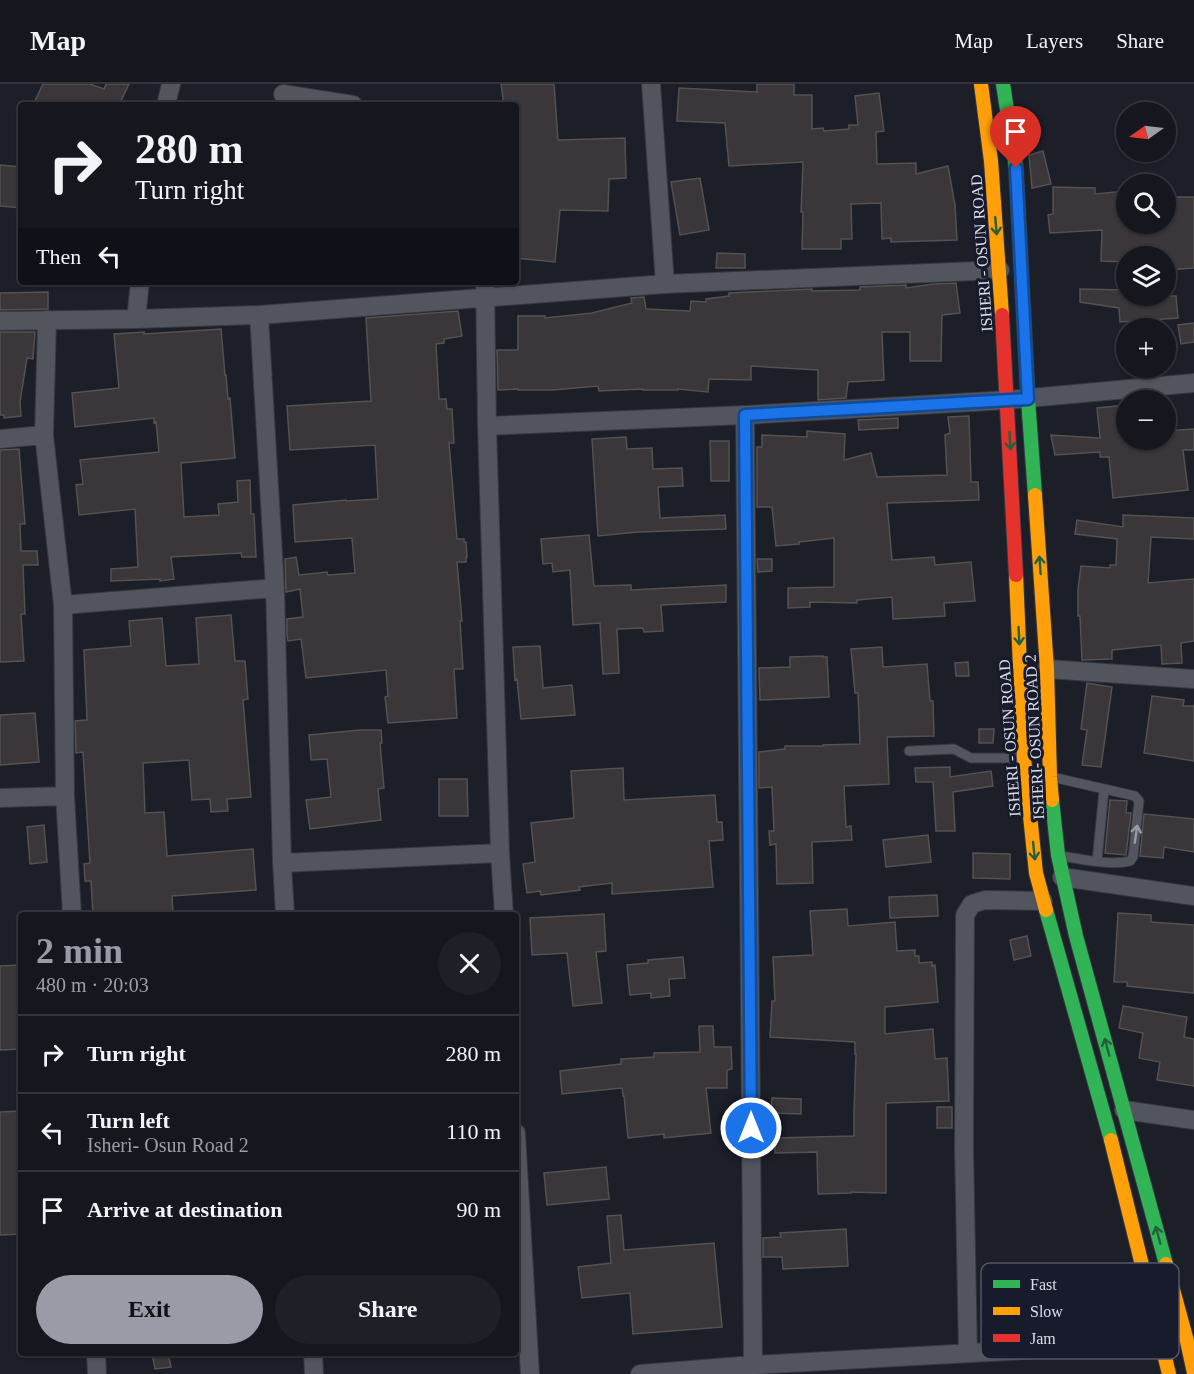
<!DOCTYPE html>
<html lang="en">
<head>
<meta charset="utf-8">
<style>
  body { margin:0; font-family:"Times New Roman",serif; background:#1e1f27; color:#f1f3f6; height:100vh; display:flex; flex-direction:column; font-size:22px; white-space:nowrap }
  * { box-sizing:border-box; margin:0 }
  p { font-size:20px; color:#9d9fa4 }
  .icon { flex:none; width:33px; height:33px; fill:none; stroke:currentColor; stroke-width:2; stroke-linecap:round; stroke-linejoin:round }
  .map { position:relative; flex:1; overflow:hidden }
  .panel { position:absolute; left:18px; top:828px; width:501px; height:444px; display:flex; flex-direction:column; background:#15161e; border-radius:6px; box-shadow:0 2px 4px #0004,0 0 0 2px #34353c }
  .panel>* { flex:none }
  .guide { position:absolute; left:18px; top:18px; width:501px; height:183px; border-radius:6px; box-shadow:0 2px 4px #0004,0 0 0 2px #34353c; background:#15161e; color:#f1f3f6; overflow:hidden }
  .needle { width:39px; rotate:256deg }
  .controls { position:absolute; left:1116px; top:18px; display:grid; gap:12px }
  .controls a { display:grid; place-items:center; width:60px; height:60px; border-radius:50%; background:#15161e; box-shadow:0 2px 4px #0004,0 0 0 2px #34353c; font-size:30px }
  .pin { position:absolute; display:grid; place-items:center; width:51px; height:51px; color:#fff; margin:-62px -26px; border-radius:50% 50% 50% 0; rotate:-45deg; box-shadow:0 0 6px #0007 }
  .pin .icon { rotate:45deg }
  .me { position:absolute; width:66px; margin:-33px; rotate:0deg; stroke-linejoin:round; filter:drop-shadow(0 0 4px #0008) }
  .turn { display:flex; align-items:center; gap:21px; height:126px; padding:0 18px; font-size:27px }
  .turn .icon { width:78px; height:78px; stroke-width:2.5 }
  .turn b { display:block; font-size:42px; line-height:51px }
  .then { display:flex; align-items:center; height:57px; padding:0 18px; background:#0003; gap:12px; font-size:22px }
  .round { display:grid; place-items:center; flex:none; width:63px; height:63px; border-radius:32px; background:#1e1f27 }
  .overview { display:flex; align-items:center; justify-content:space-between; height:102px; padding:0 18px }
  h1 { font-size:36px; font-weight:700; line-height:45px; color:#999ba7 }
  .action { display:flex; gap:12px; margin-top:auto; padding:12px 18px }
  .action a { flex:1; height:69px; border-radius:36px; background:#999ba7; color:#111; font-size:24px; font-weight:700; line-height:69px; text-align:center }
  .action a+a { background:#1e1f27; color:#f1f3f6 }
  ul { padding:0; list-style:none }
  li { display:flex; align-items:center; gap:18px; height:78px; padding:0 18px; border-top:2px solid #34353c }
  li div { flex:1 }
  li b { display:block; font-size:22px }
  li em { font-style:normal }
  header { display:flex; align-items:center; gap:36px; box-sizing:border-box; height:84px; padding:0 30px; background:#15161e; border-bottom:2px solid #34353c }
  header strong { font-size:28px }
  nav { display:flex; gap:33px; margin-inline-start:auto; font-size:21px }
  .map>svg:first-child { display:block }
  .building { fill:#3a3639; stroke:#545153; stroke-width:1.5 }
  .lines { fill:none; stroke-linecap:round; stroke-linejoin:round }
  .lane-casing { stroke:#363840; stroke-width:11 }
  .street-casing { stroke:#363840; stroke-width:20 }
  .fast-casing { stroke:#363840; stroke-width:16 }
  .slow-casing { stroke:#363840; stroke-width:16 }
  .jam-casing { stroke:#363840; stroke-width:16 }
  .lane { stroke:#53555e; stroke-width:9 }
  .street { stroke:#53555e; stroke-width:18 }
  .fast { stroke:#30b455; stroke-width:14 }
  .slow { stroke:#ff9f0a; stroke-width:14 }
  .jam { stroke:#e5322d; stroke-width:14 }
  .oneway { stroke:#23603e }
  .oneway2 { stroke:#989aa4 }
  .route-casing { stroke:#114b97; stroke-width:15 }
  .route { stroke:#1a73e8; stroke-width:10 }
  .labels { text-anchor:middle; stroke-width:6; stroke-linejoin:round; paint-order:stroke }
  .street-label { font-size:16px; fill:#dcdfeb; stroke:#181b2c }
  .key { fill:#181b2c; stroke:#535665; stroke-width:1.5 }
  .key-label { font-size:16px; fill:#dcdfeb }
</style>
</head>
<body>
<header>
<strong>Map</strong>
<nav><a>Map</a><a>Layers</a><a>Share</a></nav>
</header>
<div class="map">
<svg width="1194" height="1290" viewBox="0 0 1194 1290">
  <rect width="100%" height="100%" fill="#1c1e28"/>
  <path class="building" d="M 43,0 L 90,0 L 104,5 L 106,0 L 129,0 L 119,21 L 33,21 Z
    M 501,0 L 554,0 L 558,56 L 625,54 L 626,94 L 609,95 L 608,127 L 560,126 L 555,178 L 516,174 L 516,21 L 504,21 Z
    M 757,0 L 794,0 L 794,11 L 812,11 L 812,45 L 823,44 L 824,47 L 849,45 L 849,41 L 858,41 L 855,12 L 879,9 L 884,47 L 876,48 L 877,80 L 916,79 L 916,90 L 948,82 L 955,121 L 957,156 L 891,158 L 891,154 L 882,155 L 881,119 L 851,120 L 852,155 L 841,155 L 841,165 L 802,165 L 803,128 L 801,128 L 803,78 L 729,82 L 725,39 L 677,37 L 679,4 L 757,8 Z
    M 1043,67 L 1051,100 L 1032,104 L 1029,71 Z
    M 0,81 L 21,83 L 21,124 L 0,122 Z
    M 700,94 L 709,146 L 680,151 L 671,98 Z
    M 1053,103 L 1095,104 L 1095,110 L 1126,107 L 1126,140 L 1166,140 L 1166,113 L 1194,113 L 1194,184 L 1166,186 L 1166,172 L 1126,172 L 1126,178 L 1101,177 L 1102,146 L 1050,149 L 1048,131 L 1053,130 Z
    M 717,169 L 745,170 L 745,184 L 716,184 Z
    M 956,199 L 960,229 L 942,231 L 941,277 L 910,277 L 910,248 L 882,248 L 884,296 L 848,298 L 846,314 L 818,316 L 818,286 L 751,282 L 751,296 L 709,295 L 708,308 L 678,305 L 678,306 L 643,306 L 643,305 L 599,307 L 598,302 L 553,306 L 518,306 L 518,305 L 498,306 L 497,266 L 518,266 L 518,232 L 545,232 L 545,234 L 592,229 L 632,219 L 631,214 L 644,213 L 646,225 L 690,227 L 691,217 L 706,218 L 706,215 L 729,212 L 729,209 L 812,205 L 812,207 L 860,206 L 860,203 L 906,201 L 906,204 L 933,200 Z
    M 1080,205 L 1126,206 L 1126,212 L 1176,212 L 1178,234 L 1120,238 L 1119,224 L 1080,218 Z
    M 48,208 L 48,225 L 0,226 L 0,209 Z
    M 458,227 L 462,252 L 444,255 L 444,259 L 436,260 L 439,315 L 446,315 L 447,325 L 452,325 L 454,359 L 449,359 L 457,455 L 464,455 L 464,458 L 466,458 L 467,473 L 466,473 L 466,478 L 457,478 L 462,537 L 460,537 L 463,585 L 454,585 L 457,634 L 388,639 L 385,613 L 388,612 L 386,586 L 306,594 L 301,555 L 288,557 L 287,552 L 287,535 L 303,533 L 300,505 L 286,508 L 285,475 L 296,473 L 299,491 L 327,488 L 328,491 L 355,489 L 352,454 L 295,458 L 293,421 L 346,416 L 346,417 L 378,415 L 375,361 L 290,366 L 287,322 L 371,317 L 366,234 Z
    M 1194,239 L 1194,258 L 1181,260 L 1178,241 Z
    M 221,245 L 225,291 L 226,291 L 228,315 L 230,314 L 235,374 L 181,379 L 184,433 L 219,431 L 218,420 L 238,418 L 237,397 L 250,396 L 251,430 L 254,430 L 256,473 L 242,473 L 241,469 L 171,473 L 174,495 L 160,497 L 160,495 L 111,497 L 111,485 L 138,483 L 135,425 L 79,431 L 76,401 L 83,400 L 80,376 L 159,368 L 156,338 L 154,339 L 154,334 L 75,343 L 72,309 L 119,304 L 114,250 L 144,248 L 144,250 Z
    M 0,248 L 35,248 L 33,275 L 27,274 L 20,318 L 21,332 L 4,334 L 4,331 L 0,331 Z
    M 1126,321 L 1126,356 L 1166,356 L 1166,347 L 1194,345 L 1194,366 L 1183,366 L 1188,406 L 1113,414 L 1109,373 L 1100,373 L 1100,368 L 1055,371 L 1051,351 L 1100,354 L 1097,324 Z
    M 969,332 L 971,398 L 978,398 L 979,416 L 887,419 L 892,476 L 934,473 L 935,481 L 971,478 L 975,517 L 944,519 L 945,532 L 893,535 L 892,513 L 857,516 L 857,519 L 810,518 L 810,523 L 788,524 L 788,504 L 834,503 L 834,454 L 799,458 L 799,460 L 776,462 L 772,423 L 757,423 L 757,363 L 762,363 L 762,351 L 807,353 L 807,347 L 845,350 L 844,376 L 871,369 L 877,393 L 947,391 L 945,351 L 950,349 L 948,333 Z
    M 898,334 L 898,344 L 859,346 L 858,336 Z
    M 626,353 L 627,365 L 652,364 L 653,385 L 682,384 L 683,402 L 658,403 L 660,434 L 725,431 L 726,445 L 638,448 L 598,452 L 592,355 Z
    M 710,357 L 729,357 L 729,397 L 711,397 Z
    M 19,365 L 25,440 L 20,440 L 21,467 L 37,467 L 38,481 L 23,481 L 25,530 L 21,530 L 24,577 L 0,578 L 0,366 Z
    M 1123,431 L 1194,434 L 1194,455 L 1151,453 L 1148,499 L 1194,495 L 1194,557 L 1181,559 L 1182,579 L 1162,580 L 1161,561 L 1112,566 L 1112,575 L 1082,576 L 1080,532 L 1078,532 L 1078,506 L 1081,482 L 1110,484 L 1110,481 L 1116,481 L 1117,455 L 1075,450 L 1077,436 L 1123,443 Z
    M 589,451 L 594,502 L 631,501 L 631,506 L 726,501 L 726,518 L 661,521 L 663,547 L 644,548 L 643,544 L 617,545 L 619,589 L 603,590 L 600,539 L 573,541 L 570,486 L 553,488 L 552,479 L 543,480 L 541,455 Z
    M 757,475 L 772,475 L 772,487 L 758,488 Z
    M 231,531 L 235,577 L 245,577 L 248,615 L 243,616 L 251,713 L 227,715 L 228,727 L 211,728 L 210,715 L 192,716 L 189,676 L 143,679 L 145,729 L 164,728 L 167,772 L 253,765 L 256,806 L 172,812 L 173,831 L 93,831 L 91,797 L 85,797 L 84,780 L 90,779 L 83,668 L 76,669 L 75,637 L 87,636 L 84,566 L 131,562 L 129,537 L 162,534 L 166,582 L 199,580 L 196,534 Z
    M 540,562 L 543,604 L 572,601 L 575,631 L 521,635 L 517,595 L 515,596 L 513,563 Z
    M 882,563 L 883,583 L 927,580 L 930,617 L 933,617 L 934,652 L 887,653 L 889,700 L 844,702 L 846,743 L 851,742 L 852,756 L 812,758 L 813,799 L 777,800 L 776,760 L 770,761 L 769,747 L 774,747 L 772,703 L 759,704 L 759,668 L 785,665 L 785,662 L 823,662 L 823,661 L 860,660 L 858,609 L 855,609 L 851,565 Z
    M 823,572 L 823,573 L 827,573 L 829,613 L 760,616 L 759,584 L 790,583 L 790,573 Z
    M 968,578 L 969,592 L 956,592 L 955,579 Z
    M 1087,599 L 1112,603 L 1101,683 L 1082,681 L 1087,646 L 1081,645 Z
    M 1152,612 L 1184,616 L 1183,622 L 1194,622 L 1194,677 L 1144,669 Z
    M 35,629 L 39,678 L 0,681 L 0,631 Z
    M 979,645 L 994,645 L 993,659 L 979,659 Z
    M 360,646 L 381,646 L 382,659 L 380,659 L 384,704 L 378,705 L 381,736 L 310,745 L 306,716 L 331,713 L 327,675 L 311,676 L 309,651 Z
    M 950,683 L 950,693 L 991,687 L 993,702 L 953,708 L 955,747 L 936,747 L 933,698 L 916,698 L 915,684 Z
    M 623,684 L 624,716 L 715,711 L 717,738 L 722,738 L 723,756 L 709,757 L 713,803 L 612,810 L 612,799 L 579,803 L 580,806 L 541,811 L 540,807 L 527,809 L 523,780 L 535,778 L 531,739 L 574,734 L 571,687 Z
    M 439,695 L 467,695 L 468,732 L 439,732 Z
    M 1110,716 L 1127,717 L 1126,729 L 1131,729 L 1126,771 L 1105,769 Z
    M 1144,730 L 1194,735 L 1194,768 L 1164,763 L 1163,774 L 1140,772 Z
    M 44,741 L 47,778 L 30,780 L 27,743 Z
    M 928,751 L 931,778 L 886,783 L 883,756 Z
    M 973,769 L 1010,770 L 1010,795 L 973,794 Z
    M 937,811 L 938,832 L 890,834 L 889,813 Z
    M 847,825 L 848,842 L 895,838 L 897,867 L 915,866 L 915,872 L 919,872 L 919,879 L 932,878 L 932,882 L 935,881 L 938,918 L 885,923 L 885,950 L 933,945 L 935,975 L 947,974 L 949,1017 L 886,1019 L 886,1109 L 851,1108 L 851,1109 L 818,1110 L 817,1068 L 775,1069 L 775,1054 L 854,1052 L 854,1028 L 856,970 L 855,970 L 855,958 L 770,953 L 772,917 L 775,917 L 773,873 L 813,871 L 810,827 Z
    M 1118,829 L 1151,831 L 1151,838 L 1194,841 L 1194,909 L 1127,902 L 1127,898 L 1114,898 Z
    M 604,830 L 606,867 L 596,868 L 602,919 L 573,922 L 567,869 L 532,871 L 530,834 Z
    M 1027,852 L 1031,872 L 1014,876 L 1010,856 Z
    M 683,873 L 685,894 L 669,895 L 670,912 L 651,914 L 651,909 L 630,911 L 627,881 L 648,879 L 648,876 Z
    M 21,881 L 21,965 L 0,966 L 0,882 Z
    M 1123,922 L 1187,933 L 1184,953 L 1194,955 L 1194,1002 L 1157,996 L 1160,978 L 1139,974 L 1143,949 L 1119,944 Z
    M 699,942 L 713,942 L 714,963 L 731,963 L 732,985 L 727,986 L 727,1004 L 706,1004 L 711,1049 L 664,1054 L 664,1050 L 628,1054 L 624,1012 L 623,1012 L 622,1004 L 562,1010 L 560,987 L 621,980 L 621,975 L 654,973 L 654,969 L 700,968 Z
    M 772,1014 L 801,1015 L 801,1030 L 771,1029 Z
    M 937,1023 L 952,1023 L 952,1044 L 937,1044 Z
    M 21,1027 L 21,1150 L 0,1151 L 0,1028 Z
    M 606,1083 L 609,1115 L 547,1121 L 544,1089 Z
    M 621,1131 L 624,1166 L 714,1159 L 722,1243 L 633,1250 L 630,1209 L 582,1214 L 578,1183 L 611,1179 L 607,1132 Z
    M 846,1145 L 848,1182 L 783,1185 L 782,1173 L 763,1173 L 763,1154 L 781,1153 L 780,1149 Z
    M 152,1269 L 168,1269 L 171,1283 L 155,1285 Z"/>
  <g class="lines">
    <g class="lane-casing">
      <path id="lane" d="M 909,667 L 954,665 L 971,674 L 1021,674
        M 1052,693 L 1135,712 L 1139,717 L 1133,773 L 1130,777 C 1108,782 1083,775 1061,772
        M 1097,777 L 1104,706"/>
    </g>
    <g class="street-casing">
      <path id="street" d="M 651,0 L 665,200
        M 283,10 L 353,21
        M 166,21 L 171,0
        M 485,198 L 487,342 L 500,769 L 504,831
        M 259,231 L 275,504 L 282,779 L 285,831
        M 136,235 L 140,198
        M 47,236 L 44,351 L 63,521 L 65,712 L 72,831
        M 0,237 L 136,235 L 259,231 L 665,200 L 1000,186
        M 745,331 L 753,1281
        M 487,342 L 745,331 L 1008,316 L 1194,299
        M 0,355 L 44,351
        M 63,521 L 275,504
        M 1047,585 L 1194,595
        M 0,714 L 65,712
        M 282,779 L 500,769
        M 1062,793 L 1194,812
        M 1124,1026 L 1194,1036
        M 516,1049 L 530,1290
        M 96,1269 L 97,1290
        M 313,1269 L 314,1290
        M 968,1269 L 964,1064 L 965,831 L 972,820 L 985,816 L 1043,817
        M 640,1290 L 753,1281 L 1171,1258"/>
    </g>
    <g class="fast-casing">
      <path id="fast" d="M 1003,0 L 1016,84 L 1028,315 L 1035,411
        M 1052,716 L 1058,771 L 1076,852 L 1166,1180
        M 1046,826 L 1111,1056"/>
    </g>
    <g class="slow-casing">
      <path id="slow" d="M 981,0 L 991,77 L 1002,231
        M 1035,411 L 1047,585 L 1050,693 L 1052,716
        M 1016,491 L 1024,674 L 1036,789 L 1046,826
        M 1111,1056 L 1169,1290
        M 1166,1180 L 1187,1257 L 1194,1289"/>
    </g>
    <g class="jam-casing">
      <path id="jam" d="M 1002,231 L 1016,491"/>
    </g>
    <use href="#lane" class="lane"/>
    <use href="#street" class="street"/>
    <use href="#fast" class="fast"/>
    <use href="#slow" class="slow"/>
    <use href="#jam" class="jam"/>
  </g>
  <defs><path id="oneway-shaft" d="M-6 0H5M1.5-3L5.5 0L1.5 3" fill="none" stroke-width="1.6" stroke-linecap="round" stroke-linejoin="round" transform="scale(1.5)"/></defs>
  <g class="oneway">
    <use href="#oneway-shaft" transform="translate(996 142) rotate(85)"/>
    <use href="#oneway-shaft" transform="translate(1010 357) rotate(87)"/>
    <use href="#oneway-shaft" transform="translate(1040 481) rotate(-94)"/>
    <use href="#oneway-shaft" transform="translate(1019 552) rotate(87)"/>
    <use href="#oneway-shaft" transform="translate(1034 767) rotate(84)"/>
    <use href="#oneway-shaft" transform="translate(1107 963) rotate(-105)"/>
    <use href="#oneway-shaft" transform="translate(1158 1151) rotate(-105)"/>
  </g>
  <use class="oneway2" href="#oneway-shaft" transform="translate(1136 750) rotate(-82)"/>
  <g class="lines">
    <g class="route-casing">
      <path id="route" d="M 751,1044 L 745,331 L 1028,315 L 1016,84"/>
    </g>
    <use href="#route" class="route"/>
  </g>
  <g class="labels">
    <g class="street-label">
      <text transform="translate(981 169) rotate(-94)" y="6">ISHERI - OSUN ROAD</text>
      <text transform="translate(1034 653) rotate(-93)" y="6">ISHERI- OSUN ROAD 2</text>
      <text transform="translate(1009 654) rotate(-94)" y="6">ISHERI - OSUN ROAD</text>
    </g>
  </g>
  <rect x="981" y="1179" width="198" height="96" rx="9" class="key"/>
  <rect x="993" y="1196" width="27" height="8" fill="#30b455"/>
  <rect x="993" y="1223" width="27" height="8" fill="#ff9f0a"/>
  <rect x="993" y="1250" width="27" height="8" fill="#e5322d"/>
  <g class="key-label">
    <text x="1030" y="1206">Fast</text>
    <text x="1030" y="1233">Slow</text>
    <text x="1030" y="1260">Jam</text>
  </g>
</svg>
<div class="controls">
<a><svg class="needle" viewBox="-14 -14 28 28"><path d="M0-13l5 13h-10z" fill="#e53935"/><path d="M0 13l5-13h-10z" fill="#9d9fa4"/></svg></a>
<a><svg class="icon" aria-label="search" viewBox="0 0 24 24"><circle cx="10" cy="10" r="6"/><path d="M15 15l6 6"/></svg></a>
<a><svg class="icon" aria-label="layers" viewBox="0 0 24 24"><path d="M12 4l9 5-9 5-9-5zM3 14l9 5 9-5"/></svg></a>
<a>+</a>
<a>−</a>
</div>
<div class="pin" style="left:1016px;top:84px;background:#d93025"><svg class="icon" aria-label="arrive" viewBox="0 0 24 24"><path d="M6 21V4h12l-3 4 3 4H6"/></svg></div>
<svg class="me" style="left:751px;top:1044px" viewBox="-20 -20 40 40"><circle r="17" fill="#1a73e8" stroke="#fff" stroke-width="3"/><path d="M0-11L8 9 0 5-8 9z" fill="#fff"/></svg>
<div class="guide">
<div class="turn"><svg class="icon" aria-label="right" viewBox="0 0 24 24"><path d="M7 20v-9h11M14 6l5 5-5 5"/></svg><div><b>280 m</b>Turn right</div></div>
<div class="then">Then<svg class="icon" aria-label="left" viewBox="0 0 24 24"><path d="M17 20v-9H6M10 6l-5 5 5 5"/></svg></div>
</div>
<section class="panel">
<div class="overview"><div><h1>2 min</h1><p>480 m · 20:03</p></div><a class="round"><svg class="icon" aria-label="close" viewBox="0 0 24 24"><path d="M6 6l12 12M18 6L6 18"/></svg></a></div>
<ul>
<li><svg class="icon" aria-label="right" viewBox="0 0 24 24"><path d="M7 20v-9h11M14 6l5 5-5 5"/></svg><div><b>Turn right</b></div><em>280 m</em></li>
<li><svg class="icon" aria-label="left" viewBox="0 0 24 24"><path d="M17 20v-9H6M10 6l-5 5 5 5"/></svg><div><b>Turn left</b><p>Isheri- Osun Road 2</p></div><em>110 m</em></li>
<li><svg class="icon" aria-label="arrive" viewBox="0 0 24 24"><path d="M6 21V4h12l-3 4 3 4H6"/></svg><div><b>Arrive at destination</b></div><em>90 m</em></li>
</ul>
<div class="action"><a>Exit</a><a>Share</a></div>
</section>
</div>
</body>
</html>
